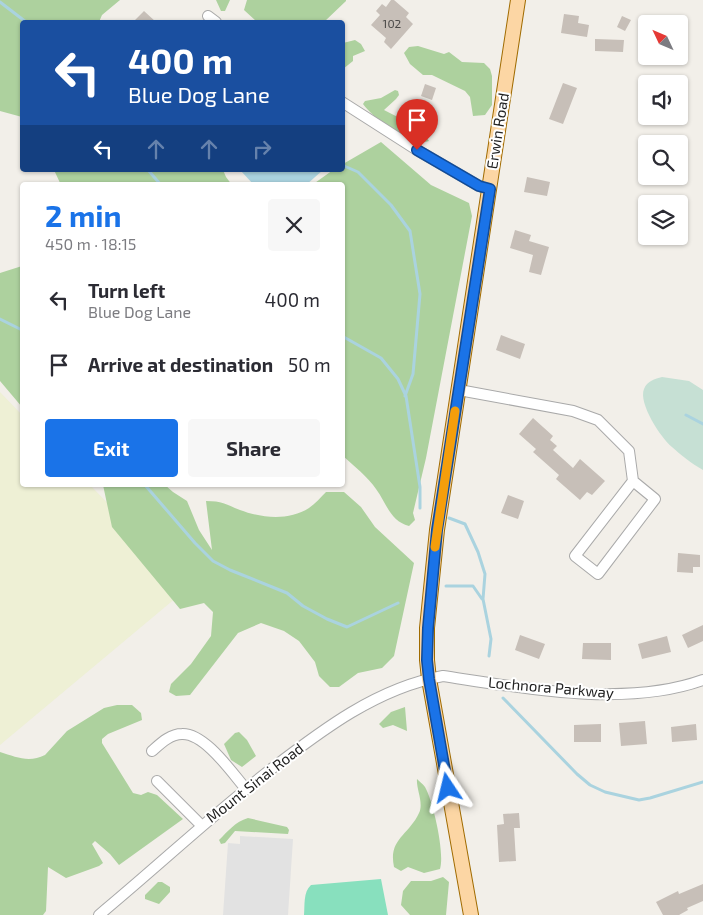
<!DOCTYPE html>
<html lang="en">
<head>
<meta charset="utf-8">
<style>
  body { margin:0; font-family:"Exo 2",sans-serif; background:#f7f7f7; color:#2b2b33; height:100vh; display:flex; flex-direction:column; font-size:19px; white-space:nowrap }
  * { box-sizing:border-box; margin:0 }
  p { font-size:16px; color:#7c7c81 }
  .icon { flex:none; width:28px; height:28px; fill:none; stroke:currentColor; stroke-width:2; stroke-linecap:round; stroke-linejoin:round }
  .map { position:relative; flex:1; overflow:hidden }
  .panel { position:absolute; left:20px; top:182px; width:325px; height:305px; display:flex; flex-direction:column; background:#fff; border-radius:5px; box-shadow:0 1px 4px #0004 }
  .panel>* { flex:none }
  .hud { position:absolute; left:20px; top:20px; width:325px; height:152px; border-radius:5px; box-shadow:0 1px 4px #0004; background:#1a4fa0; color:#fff; overflow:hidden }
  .needle { width:32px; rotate:314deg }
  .controls { position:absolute; left:638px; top:15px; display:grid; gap:10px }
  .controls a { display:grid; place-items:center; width:50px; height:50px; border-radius:5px; background:#fff; box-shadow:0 1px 4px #0004; font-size:25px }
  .pin { position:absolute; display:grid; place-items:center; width:42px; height:42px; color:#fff; margin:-51px -21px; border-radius:50% 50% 50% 0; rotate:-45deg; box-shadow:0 0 5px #0007 }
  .pin .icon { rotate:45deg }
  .me { position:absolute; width:55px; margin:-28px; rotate:350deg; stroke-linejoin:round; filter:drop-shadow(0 0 4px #0008) }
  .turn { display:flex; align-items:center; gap:18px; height:105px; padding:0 25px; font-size:22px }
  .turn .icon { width:65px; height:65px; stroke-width:2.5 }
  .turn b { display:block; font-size:35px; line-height:42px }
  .lanes { display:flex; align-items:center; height:48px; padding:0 25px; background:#0003; justify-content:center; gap:25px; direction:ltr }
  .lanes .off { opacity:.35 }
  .round { display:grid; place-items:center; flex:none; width:52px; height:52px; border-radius:5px; background:#f7f7f7 }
  .head { display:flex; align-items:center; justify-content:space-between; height:85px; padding:0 25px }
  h1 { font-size:30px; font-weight:700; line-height:38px; color:#1a73e8 }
  .cta { display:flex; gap:10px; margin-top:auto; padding:10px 25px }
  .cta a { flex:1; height:58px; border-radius:5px; background:#1a73e8; color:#fff; font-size:20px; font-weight:700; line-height:58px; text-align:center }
  .cta a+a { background:#f7f7f7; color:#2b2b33 }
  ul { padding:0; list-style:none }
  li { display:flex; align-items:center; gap:15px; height:65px; padding:0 25px }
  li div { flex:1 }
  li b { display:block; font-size:19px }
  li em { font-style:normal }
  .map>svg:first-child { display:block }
  .farmland { fill:#eef0d5 }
  .forest { fill:#add19e }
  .wetland { fill:#c6e0d4 }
  .pitch { fill:#88e0be }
  .parking { fill:#e2e2e2 }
  .water { fill:#aad3df }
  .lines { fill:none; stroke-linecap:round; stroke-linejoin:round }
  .stream { stroke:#aad3df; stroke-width:3 }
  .building { fill:#c7bfb8 }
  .minor-casing { stroke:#a9a9a9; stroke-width:12 }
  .major-casing { stroke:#a06b00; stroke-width:16 }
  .minor { stroke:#fff; stroke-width:10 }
  .major { stroke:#fcd6a4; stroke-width:14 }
  .route-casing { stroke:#114b97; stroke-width:12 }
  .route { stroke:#1a73e8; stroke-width:9 }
  .slow { stroke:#f59e0b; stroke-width:9 }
  .labels { text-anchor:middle; stroke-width:4; stroke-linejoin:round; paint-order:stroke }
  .number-label { font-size:12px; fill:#4b4948 }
  .street-label { font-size:15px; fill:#222; stroke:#fff }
</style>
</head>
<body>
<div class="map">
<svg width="703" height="915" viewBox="0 0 703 915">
  <rect width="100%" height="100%" fill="#f2efe9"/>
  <path class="farmland" d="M 0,392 L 22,415 L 22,485 L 90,485 L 189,587 L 0,745 Z"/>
  <path class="forest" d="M 0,0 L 120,0 L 102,15 L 99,22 L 22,22 L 22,117 L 0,111 Z
    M 216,0 L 230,0 L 225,11 L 221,11 Z
    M 247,0 L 346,0 L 346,1 L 324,22 L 257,22 L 244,10 Z
    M 355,40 L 361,44 L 365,51 L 353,56 L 353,61 L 343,69 L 343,43 Z
    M 418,46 L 444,54 L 449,52 L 462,62 L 484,63 L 490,69 L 492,76 L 492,105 L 485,115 L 473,116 L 470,97 L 465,91 L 432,75 L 423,75 L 410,64 L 404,53 L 409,47 Z
    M 395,90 L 398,91 L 399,95 L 396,99 L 384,110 L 421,129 L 429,141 C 410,147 374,119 363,104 L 365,101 L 381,98 Z
    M 381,142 L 431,185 L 469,203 L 472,216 L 426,458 L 413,513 L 415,520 L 409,526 C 390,521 387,504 376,489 C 368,477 354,466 343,456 L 342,185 L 312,185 L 333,170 L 342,170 L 343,164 Z
    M 54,170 L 223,170 L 226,177 L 232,185 L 61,185 Z
    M 22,266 L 22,407 L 0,381 L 0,273 Z
    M 103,485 L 165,485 L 173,492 L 187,501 L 199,530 L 212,550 L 206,501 C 222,501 225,504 240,510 C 261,518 289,521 309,508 C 315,504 321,497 326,492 L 344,492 L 361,507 L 375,527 L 414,563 L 394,656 L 382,668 L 358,673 L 339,687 L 330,687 L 319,676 L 315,662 L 299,641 L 284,631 L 261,623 L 238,633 L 190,695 L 176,696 L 169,692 L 171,684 L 191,664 L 211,636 L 213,612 L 204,603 L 180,609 L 112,527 Z
    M 117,705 L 132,705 L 141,713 L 142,720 L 108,734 L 102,739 L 102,743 L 133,793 L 141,795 L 148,792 L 157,795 L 183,819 L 119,865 L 110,854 L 95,841 L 92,844 L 103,863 L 99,866 L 66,878 L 48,867 L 46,911 L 43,915 L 0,915 L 0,752 C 16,757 29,763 45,755 L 67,731 L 104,708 Z
    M 405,707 L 407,731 L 393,725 L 383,728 L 379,724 L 391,712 Z
    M 239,732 L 247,740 L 256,756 L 242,767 L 231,760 L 224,744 L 235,733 Z
    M 417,779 C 419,781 423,784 425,787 C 433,801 445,853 440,869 L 424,873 L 408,867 L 401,871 L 394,867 C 388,839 409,835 419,813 C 424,803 416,789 417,779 Z
    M 248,818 L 287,827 L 289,830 L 288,834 L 235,831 L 225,843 L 221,844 L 219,840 C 228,831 235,822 248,818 Z
    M 443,877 L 449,882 L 446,915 L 410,915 L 401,905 L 403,891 L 411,881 L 431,881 Z
    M 158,882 L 162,882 L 170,887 L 170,892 L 159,904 L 145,899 L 145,895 Z"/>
  <path class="wetland" d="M 662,377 L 689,381 L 703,390 L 703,470 C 692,464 681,455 672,447 C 661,438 638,403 644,389 C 647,381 655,379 662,377 Z"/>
  <path class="pitch" d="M 381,879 L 388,915 L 304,915 C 305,905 303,892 311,885 Z"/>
  <path class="parking" d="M 240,836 L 293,839 L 288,915 L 223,915 L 228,843 L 240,844 Z"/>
  <path class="water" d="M 240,170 L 323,170 L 306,185 L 254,185 Z"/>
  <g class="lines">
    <path class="stream" d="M 0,2 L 26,22
      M 342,165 L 358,172 L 391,205 L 410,231 L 420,294 L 413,374 L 405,396
      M 148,170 L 161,185
      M 0,319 L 22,330
      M 342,336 L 381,358 L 398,379 L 406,396 L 420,487 L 420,508
      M 686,415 L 703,424
      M 145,485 L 195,543 L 213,561 L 230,570 L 287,593 L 303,606 L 327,619 L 347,627 L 398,603
      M 449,518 L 465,524 L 478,552 L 485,574 L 483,599 L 491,639 L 489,656
      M 446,586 L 473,586 L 482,599
      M 503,698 L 577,774 L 590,785 L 605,792 L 639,800 L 650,798 L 703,782"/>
  </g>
  <path class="building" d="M 391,0 L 394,0 L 409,13 L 406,17 L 413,24 L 391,49 L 384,42 L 386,38 L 371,25 L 380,15 L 376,11 L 382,4 L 386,7 Z
    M 144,11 L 156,22 L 133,22 Z
    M 564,14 L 579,16 L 578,23 L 589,25 L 587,37 L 561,33 Z
    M 622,16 L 631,20 L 625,31 L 617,27 Z
    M 595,39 L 624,40 L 623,52 L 595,51 Z
    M 563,83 L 577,88 L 563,124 L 549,119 Z
    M 425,84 L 436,88 L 432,100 L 421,96 Z
    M 527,177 L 550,182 L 547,196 L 524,192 Z
    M 515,230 L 531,235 L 529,241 L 549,247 L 541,275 L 529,272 L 533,255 L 510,248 Z
    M 501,335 L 525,344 L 520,359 L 496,350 Z
    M 533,418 L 553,436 L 550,440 L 557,446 L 553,450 L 573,468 L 580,459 L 605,481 L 592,495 L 587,492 L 580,500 L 556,479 L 559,475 L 533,452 L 536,449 L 519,434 Z
    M 508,495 L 524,501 L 518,519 L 501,513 Z
    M 678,553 L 700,555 L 700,567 L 693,567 L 693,573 L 677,572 Z
    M 703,625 L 703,641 L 688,648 L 682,635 Z
    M 520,635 L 545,644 L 539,659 L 515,650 Z
    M 667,636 L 671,652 L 642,659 L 638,644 Z
    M 583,643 L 611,643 L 611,660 L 582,659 Z
    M 645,721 L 647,744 L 621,746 L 619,723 Z
    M 601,724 L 601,742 L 574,742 L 574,725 Z
    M 696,724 L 697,740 L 672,742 L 671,727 Z
    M 519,813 L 520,828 L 514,828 L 516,861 L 499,862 L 497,825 L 504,824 L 503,814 Z
    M 703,884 L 703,901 L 687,908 L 688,910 L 679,915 L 663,915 L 656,902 L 678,891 L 679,894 Z"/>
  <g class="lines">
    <g class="minor-casing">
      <path id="minor" d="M 208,16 L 216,22
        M 342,102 L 417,150 L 479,186 L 490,189
        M 459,390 L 573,411 L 598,420 L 629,451 L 633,481 L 575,556 L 598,574 L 655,499 L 633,481
        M 152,751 C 160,744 170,734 182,734 C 205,733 232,773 246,789
        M 157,781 L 202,826
        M 99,915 C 157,867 211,816 270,770 C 322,730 377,688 443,676 C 522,688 626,708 703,680"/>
    </g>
    <g class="major-casing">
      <path id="major" d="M 471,915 L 429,679 L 427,660 L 427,628 L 437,530 L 518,0"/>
    </g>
    <use href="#minor" class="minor"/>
    <use href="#major" class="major"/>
  </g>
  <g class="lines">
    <g class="route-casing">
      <path id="route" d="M 417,150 L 479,186 L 490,189 L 437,530 L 428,628 L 427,660 L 429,679 L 448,788"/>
    </g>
    <use href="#route" class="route"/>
    <path class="slow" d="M 435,547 L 455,411"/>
  </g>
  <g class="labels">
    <g class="number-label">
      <text x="392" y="28">102</text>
    </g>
    <g class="street-label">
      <text transform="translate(498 131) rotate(-81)" y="5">Erwin Road</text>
      <text transform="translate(551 688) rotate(5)" y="5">Lochnora Parkway</text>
      <text transform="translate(255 783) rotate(-38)" y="5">Mount Sinai Road</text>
    </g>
  </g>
</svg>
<div class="controls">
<a><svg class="needle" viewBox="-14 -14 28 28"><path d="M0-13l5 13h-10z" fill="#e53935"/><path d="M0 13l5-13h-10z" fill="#7c7c81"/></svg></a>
<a><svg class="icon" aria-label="sound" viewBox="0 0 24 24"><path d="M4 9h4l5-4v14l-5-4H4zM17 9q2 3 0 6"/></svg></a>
<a><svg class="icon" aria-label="search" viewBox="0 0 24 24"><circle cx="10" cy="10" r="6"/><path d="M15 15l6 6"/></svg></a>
<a><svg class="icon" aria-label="layers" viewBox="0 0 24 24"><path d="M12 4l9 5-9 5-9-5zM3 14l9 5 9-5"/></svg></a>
</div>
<div class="pin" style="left:417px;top:150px;background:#d93025"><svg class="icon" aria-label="arrive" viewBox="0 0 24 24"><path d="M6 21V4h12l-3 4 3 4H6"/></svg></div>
<svg class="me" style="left:448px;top:788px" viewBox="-20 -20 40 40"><path d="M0-17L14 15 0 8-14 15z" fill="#1a73e8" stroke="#fff" stroke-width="4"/></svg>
<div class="hud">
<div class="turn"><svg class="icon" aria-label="left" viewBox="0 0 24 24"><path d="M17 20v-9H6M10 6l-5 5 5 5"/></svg><div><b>400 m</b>Blue Dog Lane</div></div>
<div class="lanes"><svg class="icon" aria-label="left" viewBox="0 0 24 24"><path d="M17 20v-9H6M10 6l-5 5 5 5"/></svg><svg class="icon off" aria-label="ahead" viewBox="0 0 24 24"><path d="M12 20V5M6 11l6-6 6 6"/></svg><svg class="icon off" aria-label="ahead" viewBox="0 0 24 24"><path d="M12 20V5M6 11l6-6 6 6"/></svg><svg class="icon off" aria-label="right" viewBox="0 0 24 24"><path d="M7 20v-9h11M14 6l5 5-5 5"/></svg></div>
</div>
<section class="panel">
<div class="head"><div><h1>2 min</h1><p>450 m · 18:15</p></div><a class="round"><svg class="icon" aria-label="close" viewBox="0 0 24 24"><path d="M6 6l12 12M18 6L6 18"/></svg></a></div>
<ul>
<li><svg class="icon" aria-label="left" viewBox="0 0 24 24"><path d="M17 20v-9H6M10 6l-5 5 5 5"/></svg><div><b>Turn left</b><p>Blue Dog Lane</p></div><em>400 m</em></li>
<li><svg class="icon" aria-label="arrive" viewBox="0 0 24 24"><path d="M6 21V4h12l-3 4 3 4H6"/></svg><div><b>Arrive at destination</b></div><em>50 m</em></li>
</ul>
<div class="cta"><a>Exit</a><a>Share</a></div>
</section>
</div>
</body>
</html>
